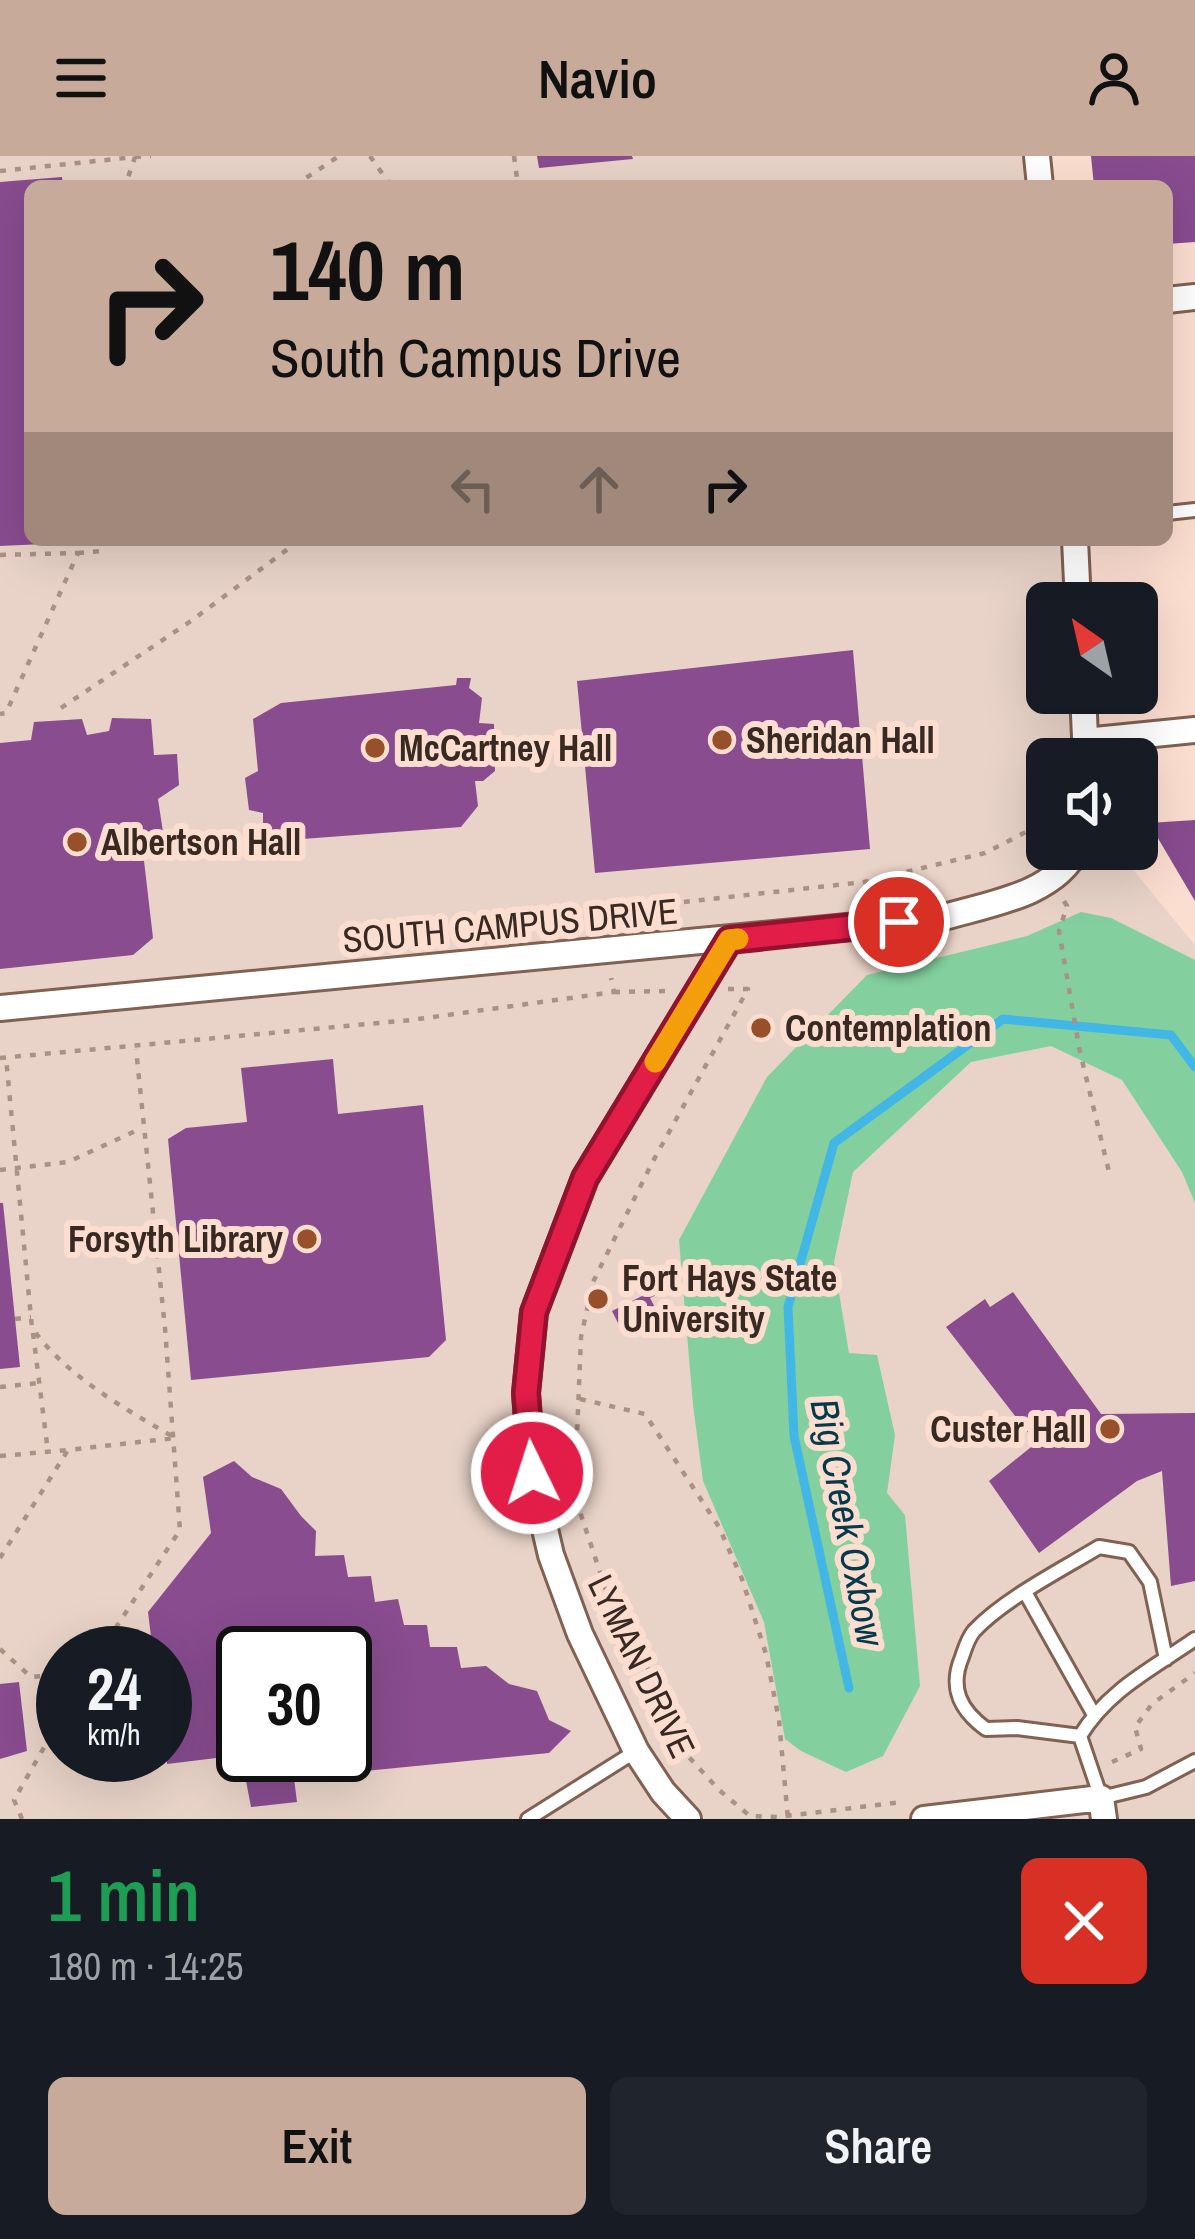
<!DOCTYPE html>
<html lang="en">
<head>
<meta charset="utf-8">
<style>
  body { margin:0; font-family:"Archivo Narrow",sans-serif; background:#20242c; color:#f1f3f6; height:100vh; display:flex; flex-direction:column; font-size:45px; white-space:nowrap }
  * { box-sizing:border-box; margin:0 }
  p { font-size:39px; color:#9ea1a6 }
  .icon { flex:none; width:66px; height:66px; fill:none; stroke:currentColor; stroke-width:2; stroke-linecap:round; stroke-linejoin:round }
  .map { position:relative; height:1663px; overflow:hidden }
  .panel { display:flex; flex-direction:column; background:#171b24; flex:1 }
  .panel>* { flex:none }
  .guide { position:absolute; left:24px; top:24px; width:1149px; height:366px; border-radius:18px; box-shadow:0 12px 48px #0002; background:#c8aa9a; color:#111; overflow:hidden }
  .needle { width:78px; rotate:326deg }
  .fabs { position:absolute; left:1026px; top:426px; display:grid; gap:24px }
  .fabs a { display:grid; place-items:center; width:132px; height:132px; border-radius:18px; background:#171b24; box-shadow:0 12px 48px #0002; font-size:60px }
  .speed { position:absolute; left:36px; top:1470px; display:flex; gap:24px; font-size:60px; font-weight:700; text-align:center }
  .speed>* { display:grid; place-content:center; width:156px; height:156px; border-radius:50%; background:#171b24; box-shadow:0 12px 48px #0002; line-height:1 }
  .speed small { font-size:30px; font-weight:400 }
  .speed .limit { border:6px solid #111; border-radius:18px; background:#fff; color:#111 }
  .pin { position:absolute; display:grid; place-items:center; width:102px; height:102px; color:#fff; margin:-51px; border:6px solid #fff; border-radius:50%; box-shadow:0 3px 12px #0007 }
  .me { position:absolute; width:132px; margin:-66px; rotate:356deg; stroke-linejoin:round; filter:drop-shadow(0 0 9px #0008) }
  .turn { display:flex; align-items:center; gap:42px; height:252px; padding:0 48px; font-size:54px }
  .turn .icon { width:156px; height:156px; stroke-width:2.5 }
  .turn b { display:block; font-size:84px; line-height:102px }
  .lanes { display:flex; align-items:center; height:114px; padding:0 48px; background:#0003; justify-content:center; gap:60px; direction:ltr }
  .lanes .off { opacity:.35 }
  .round { display:grid; place-items:center; flex:none; width:126px; height:126px; border-radius:18px; background:#20242c }
  .headline { display:flex; align-items:center; justify-content:space-between; height:204px; padding:0 48px }
  h1 { font-size:72px; font-weight:600; line-height:90px; color:#1e9e55 }
  .button { display:flex; gap:24px; margin-top:auto; padding:24px 48px }
  .button a { flex:1; height:138px; border-radius:18px; background:#c8aa9a; color:#111; font-size:48px; font-weight:600; line-height:138px; text-align:center }
  .button a+a { background:#20242c; color:#f1f3f6 }
  header { display:flex; justify-content:space-between; align-items:center; height:156px; padding:0 48px; background:#c8aa9a; color:#111; font-size:54px; font-weight:600 }
  .map>svg:first-child { display:block }
  .education { fill:#e9d3c8; fill-rule:evenodd }
  .green { fill:#83d09e }
  .lines { fill:none; stroke-linecap:round; stroke-linejoin:round }
  .stream { stroke:#42b7e5; stroke-width:9 }
  .building { fill:#884c8f; fill-rule:evenodd }
  .service-casing { stroke:#816152; stroke-width:18 }
  .minor-casing { stroke:#816152; stroke-width:30 }
  .path { stroke:#a99186; stroke-width:4.5; stroke-dasharray:6 9; stroke-linecap:butt }
  .service { stroke:#fff; stroke-width:12 }
  .minor { stroke:#fff; stroke-width:24 }
  .route-casing { stroke:#92132f; stroke-width:30 }
  .route { stroke:#e11d48; stroke-width:21 }
  .slow { stroke:#f59e0b; stroke-width:21 }
  .poi-dot { fill:#97502a; stroke:#fcded0; stroke-width:4.5 }
  .labels { text-anchor:middle; stroke-width:12; stroke-linejoin:round; paint-order:stroke }
  .poi-label { font-size:36px; font-weight:bold; fill:#382a23; stroke:#fcded0; text-anchor:start }
  .street-label { font-size:36px; fill:#382a23; stroke:#fcded0 }
  .water-label { font-size:39px; font-style:italic; fill:#053a4c; stroke:#fcded0 }
</style>
</head>
<body>
<header><svg class="icon" aria-label="menu" viewBox="0 0 24 24"><path d="M4 6h16M4 12h16M4 18h16"/></svg>Navio<svg class="icon" aria-label="person" viewBox="0 0 24 24"><circle cx="12" cy="8" r="4"/><path d="M4 21q1-7 8-7t8 7"/></svg></header>
<div class="map">
<svg width="1195" height="1663" viewBox="0 0 1195 1663">
  <rect width="100%" height="100%" fill="#fcded0"/>
  <path class="education" d="M 0,0 L 1040,0 L 1042,30 L 30,30 L 30,384 L 1068,384 L 1073,447 L 1047,447 L 1047,537 L 1079,537 L 1084,603 L 1047,603 L 1047,693 L 1116,693 L 1195,789 L 1195,1663 L 0,1663 ZM 63,1497 L 165,1497 L 165,1599 L 63,1599 ZM 243,1497 L 345,1497 L 345,1599 L 243,1599 Z"/>
  <path class="green" d="M 1081,756 L 1111,762 L 1195,804 L 1195,1047 L 1182,1016 L 1122,924 L 1051,890 L 971,906 L 853,1016 L 834,1106 L 849,1197 L 877,1199 L 895,1279 L 887,1337 L 905,1359 L 920,1530 L 883,1600 L 846,1616 L 801,1595 L 785,1583 L 764,1466 L 703,1325 L 693,1249 L 679,1084 L 767,921 L 867,819 L 1027,780 Z"/>
  <g class="lines">
    <path class="stream" d="M 849,1532 L 794,1280 L 788,1151 L 834,987 L 1003,863 L 1171,879 L 1195,911"/>
  </g>
  <path class="building" d="M 537,0 L 632,0 L 633,3 L 539,12 Z
    M 1091,0 L 1195,0 L 1195,86 L 1167,88 L 1167,30 L 1094,30 Z
    M 62,21 L 63,30 L 30,30 L 30,384 L 44,384 L 44,388 L 0,390 L 0,26 Z
    M 853,494 L 870,693 L 595,717 L 577,525 Z
    M 457,522 L 471,522 L 469,532 L 482,542 L 479,567 L 494,568 L 495,615 L 483,625 L 475,625 L 478,650 L 461,671 L 263,686 L 263,657 L 249,654 L 245,622 L 258,615 L 253,563 L 281,547 L 456,529 Z
    M 112,562 L 151,563 L 154,599 L 177,598 L 179,629 L 158,643 L 163,676 L 143,696 L 153,782 L 133,799 L 0,813 L 0,587 L 31,584 L 34,566 L 82,563 L 87,579 L 109,575 Z
    M 1195,664 L 1195,745 L 1149,667 Z
    M 333,903 L 338,958 L 423,949 L 446,1184 L 429,1201 L 191,1224 L 168,983 L 186,972 L 247,966 L 241,912 Z
    M 0,1047 L 3,1047 L 20,1211 L 0,1213 Z
    M 660,1119 L 667,1134 L 650,1142 L 660,1161 L 624,1179 L 612,1155 L 648,1137 L 643,1127 Z
    M 1013,1136 L 1101,1258 L 1195,1257 L 1195,1425 L 1171,1430 L 1162,1315 L 1137,1325 L 1039,1397 L 989,1325 L 1036,1287 L 946,1171 L 985,1143 L 990,1151 Z
    M 234,1305 L 252,1321 L 281,1333 L 301,1360 L 316,1375 L 315,1400 L 344,1399 L 348,1421 L 371,1420 L 375,1446 L 398,1443 L 404,1469 L 427,1469 L 430,1491 L 457,1491 L 461,1512 L 486,1510 L 509,1528 L 537,1535 L 549,1564 L 571,1575 L 549,1597 L 294,1622 L 297,1646 L 251,1651 L 241,1599 L 167,1608 L 165,1497 L 153,1497 L 148,1456 L 211,1377 L 203,1321 ZM 243,1497 L 345,1497 L 345,1599 L 243,1599 Z
    M 19,1526 L 27,1595 L 0,1603 L 0,1528 Z"/>
  <g class="lines">
    <g class="service-casing">
      <path id="service" d="M 1167,357 L 1195,354
        M 1025,1436 L 1093,1557
        M 1195,1483 C 1152,1513 1108,1534 1080,1580 L 1101,1642 L 1146,1631 L 1195,1605
        M 1080,1580 L 1017,1572 L 986,1573 C 960,1554 949,1532 962,1501 C 965,1492 968,1482 974,1475 C 1004,1443 1061,1414 1099,1391 L 1129,1396 L 1150,1426 L 1166,1503
        M 528,1663 L 636,1595"/>
    </g>
    <g class="minor-casing">
      <path id="minor" d="M 1037,0 L 1040,30
        M 1167,144 L 1195,141
        M 1075,384 L 1078,447
        M 1083,537 L 1086,603
        M 1085,585 L 1195,574
        M 0,852 L 941,762 C 987,748 1054,740 1077,693
        M 688,1663 L 663,1636 L 636,1595 L 580,1478 L 551,1399 L 532,1317 L 526,1237 L 534,1156 L 585,1022 L 729,784
        M 924,1663 L 1101,1642 L 1104,1663"/>
    </g>
    <path class="path" d="M 370,0 L 391,30
      M 514,0 L 518,30
      M 135,1 L 151,0
      M 0,15 L 135,1 L 125,30
      M 294,30 L 339,0
      M 78,397 L 101,395 L 102,384
      M 0,399 L 78,397 L 6,557 L 0,558
      M 61,552 L 191,465 L 300,384
      M 1064,745 L 1067,750 L 1059,775 L 1080,896 L 1110,1020
      M 598,770 L 594,756 L 864,726 L 985,697 L 1026,676 L 1033,660 L 1045,695
      M 728,833 L 748,833 L 652,1007 L 593,1126 L 581,1181 L 577,1278 L 579,1353 L 610,1446 L 667,1546 L 676,1587 L 719,1634 L 750,1660 L 778,1661 L 902,1646
      M 614,836 L 668,835
      M 0,902 L 411,864 L 614,836 L 611,822
      M 0,1014 L 68,1006 L 142,972
      M 15,1163 L 31,1161
      M 33,1177 L 48,1296
      M 0,1231 L 39,1227
      M 580,1243 L 645,1258 L 719,1371 L 742,1423 L 766,1498 L 779,1564 L 788,1663
      M 0,1300 L 68,1294
      M 0,1402 L 68,1294 L 175,1282 C 124,1252 67,1221 32,1172 L 6,902
      M 0,1493 L 31,1521 L 63,1518
      M 99,1497 L 180,1374 L 165,1172 L 136,893
      M 1112,1606 L 1141,1593 L 1135,1571 L 1152,1548 L 1195,1517
      M 22,1663 L 14,1644 L 63,1558"/>
    <use href="#service" class="service"/>
    <use href="#minor" class="minor"/>
  </g>
  <g class="lines">
    <g class="route-casing">
      <path id="route" d="M 532,1317 L 526,1237 L 534,1156 L 585,1022 L 729,784 L 899,766"/>
    </g>
    <use href="#route" class="route"/>
    <path class="slow" d="M 655,906 L 729,784 L 738,783"/>
  </g>
  <g class="poi-dot">
    <circle cx="722" cy="584" r="12"/>
    <circle cx="375" cy="592" r="12"/>
    <circle cx="77" cy="686" r="12"/>
    <circle cx="761" cy="872" r="12"/>
    <circle cx="307" cy="1083" r="12"/>
    <circle cx="598" cy="1143" r="12"/>
    <circle cx="1110" cy="1273" r="12"/>
  </g>
  <g class="labels">
    <g class="poi-label">
      <text x="746" y="597">Sheridan Hall</text>
      <text x="399" y="605">McCartney Hall</text>
      <text x="101" y="699">Albertson Hall</text>
      <text x="785" y="885">Contemplation</text>
      <text x="283" y="1096" text-anchor="end">Forsyth Library</text>
      <text x="622" y="1135">Fort Hays State<tspan x="622" dy="41">University</tspan></text>
      <text x="1086" y="1286" text-anchor="end">Custer Hall</text>
    </g>
    <g class="street-label">
      <text transform="translate(510 769) rotate(-5)" y="13">SOUTH CAMPUS DRIVE</text>
      <text transform="translate(642 1510) rotate(64)" y="13">LYMAN DRIVE</text>
    </g>
    <g class="water-label">
      <text transform="translate(848 1366) rotate(79)" y="14">Big Creek Oxbow</text>
    </g>
  </g>
</svg>
<div class="fabs">
<a><svg class="needle" viewBox="-14 -14 28 28"><path d="M0-13l5 13h-10z" fill="#e53935"/><path d="M0 13l5-13h-10z" fill="#9ea1a6"/></svg></a>
<a><svg class="icon" aria-label="sound" viewBox="0 0 24 24"><path d="M4 9h4l5-4v14l-5-4H4zM17 9q2 3 0 6"/></svg></a>
</div>
<div class="speed"><div>24<small>km/h</small></div><div class="limit">30</div></div>
<div class="pin" style="left:899px;top:766px;background:#d93025"><svg class="icon" aria-label="arrive" viewBox="0 0 24 24"><path d="M6 21V4h12l-3 4 3 4H6"/></svg></div>
<svg class="me" style="left:532px;top:1317px" viewBox="-20 -20 40 40"><circle r="17" fill="#e11d48" stroke="#fff" stroke-width="3"/><path d="M0-11L8 9 0 5-8 9z" fill="#fff"/></svg>
<div class="guide">
<div class="turn"><svg class="icon" aria-label="right" viewBox="0 0 24 24"><path d="M7 20v-9h11M14 6l5 5-5 5"/></svg><div><b>140 m</b>South Campus Drive</div></div>
<div class="lanes"><svg class="icon off" aria-label="left" viewBox="0 0 24 24"><path d="M17 20v-9H6M10 6l-5 5 5 5"/></svg><svg class="icon off" aria-label="ahead" viewBox="0 0 24 24"><path d="M12 20V5M6 11l6-6 6 6"/></svg><svg class="icon" aria-label="right" viewBox="0 0 24 24"><path d="M7 20v-9h11M14 6l5 5-5 5"/></svg></div>
</div>
</div>
<section class="panel">
<div class="headline"><div><h1>1 min</h1><p>180 m · 14:25</p></div><a class="round" style="background:#d93025;color:#fff"><svg class="icon" aria-label="close" viewBox="0 0 24 24"><path d="M6 6l12 12M18 6L6 18"/></svg></a></div>
<div class="button"><a>Exit</a><a>Share</a></div>
</section>
</body>
</html>
